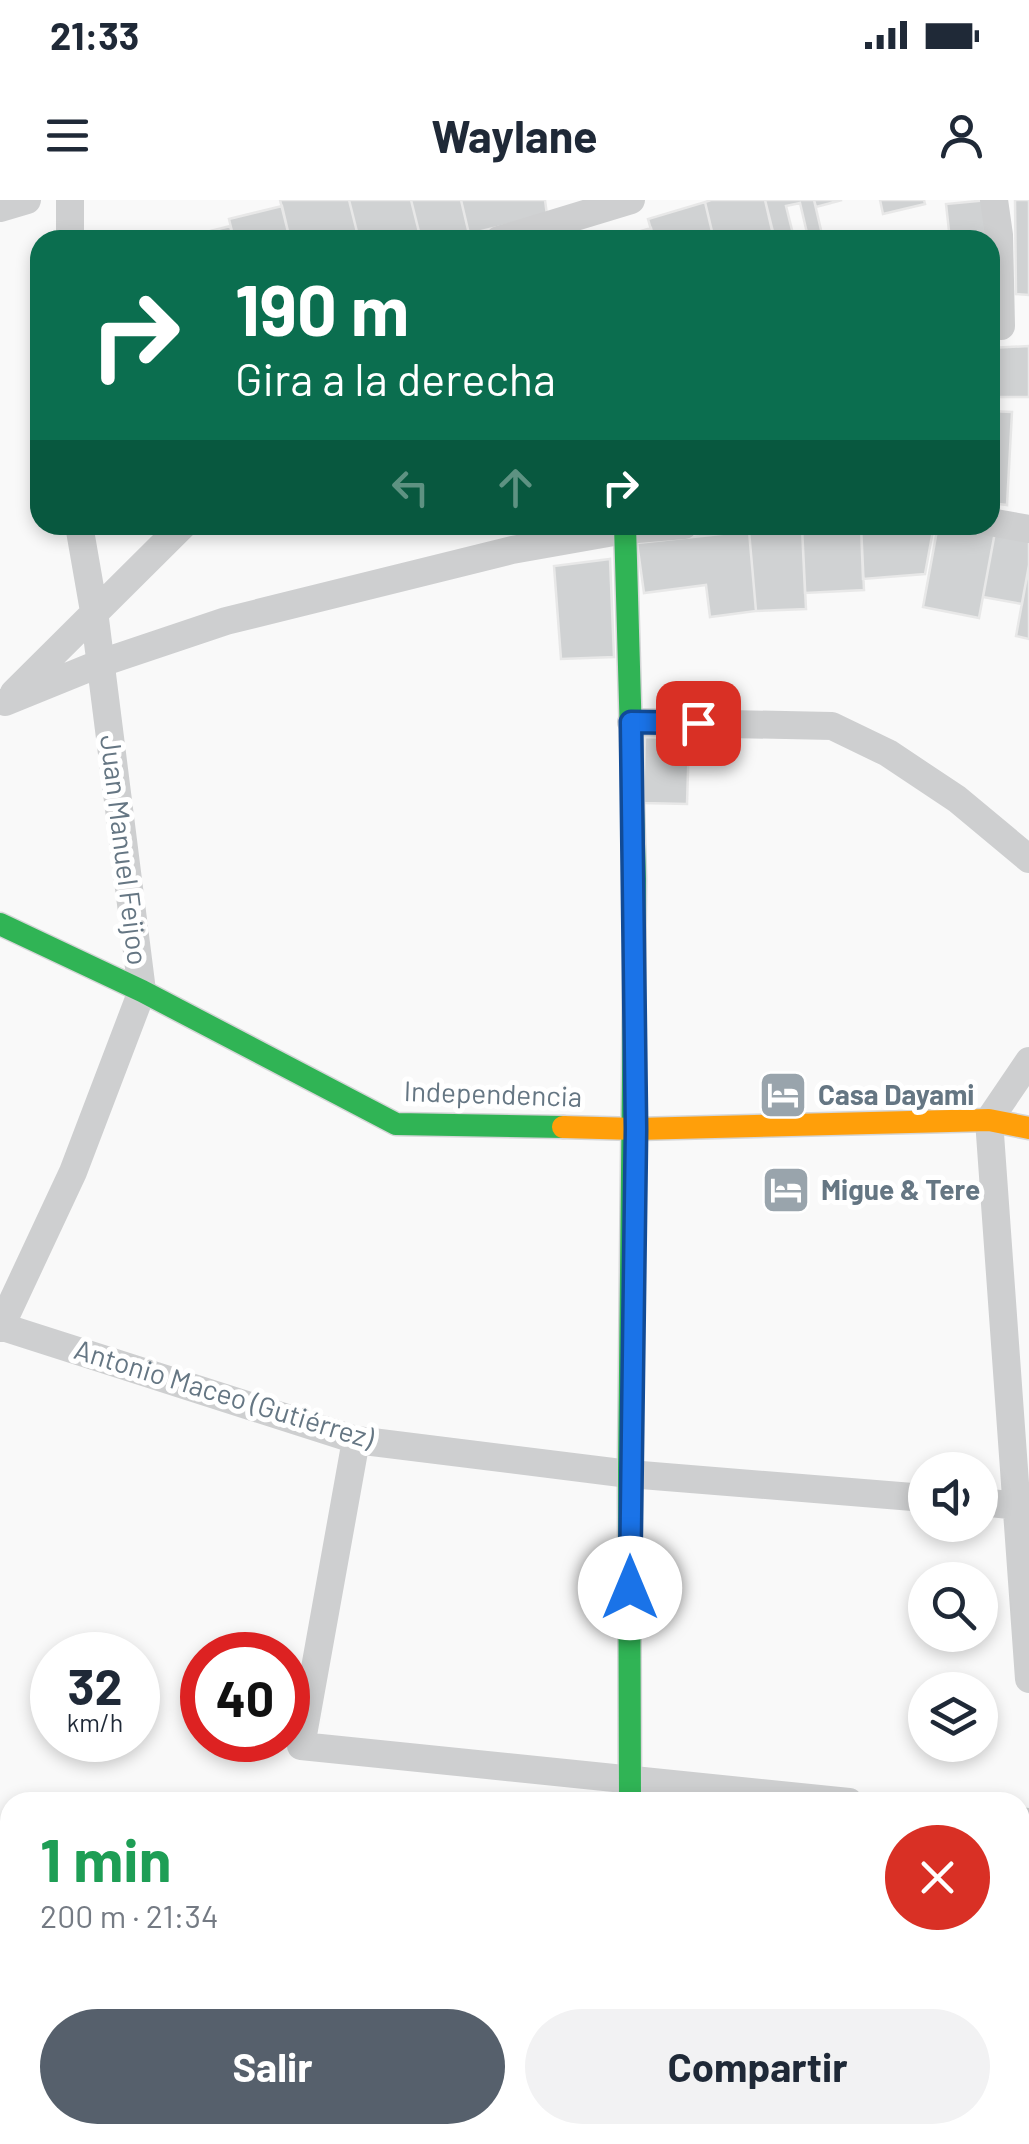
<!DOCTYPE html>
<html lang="es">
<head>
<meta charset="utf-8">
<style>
  body { margin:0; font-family:Barlow,sans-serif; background:#f2f2f3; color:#1f2937; height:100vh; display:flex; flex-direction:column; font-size:38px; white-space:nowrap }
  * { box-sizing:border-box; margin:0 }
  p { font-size:32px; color:#747a83 }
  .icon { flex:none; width:55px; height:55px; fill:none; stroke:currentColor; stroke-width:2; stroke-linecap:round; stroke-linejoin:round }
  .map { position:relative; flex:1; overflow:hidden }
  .side { position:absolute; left:0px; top:1592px; width:1030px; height:352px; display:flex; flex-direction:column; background:#fff; border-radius:30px 30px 0 0; box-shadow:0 5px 15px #0003 }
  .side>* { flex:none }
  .guide { position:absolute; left:30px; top:30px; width:970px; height:305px; border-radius:30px; box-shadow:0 5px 15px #0003; background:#0b6e4f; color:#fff; overflow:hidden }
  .buttons { position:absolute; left:908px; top:1252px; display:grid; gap:20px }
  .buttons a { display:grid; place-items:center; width:90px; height:90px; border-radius:50%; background:#fff; box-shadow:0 5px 15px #0003; font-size:50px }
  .speed { position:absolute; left:30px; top:1432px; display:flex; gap:20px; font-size:50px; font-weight:700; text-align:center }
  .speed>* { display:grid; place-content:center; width:130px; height:130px; border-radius:50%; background:#fff; box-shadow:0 5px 15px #0003; line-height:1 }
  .speed small { font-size:25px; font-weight:400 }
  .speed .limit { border:15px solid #d22; background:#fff; color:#111 }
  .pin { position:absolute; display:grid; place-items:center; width:85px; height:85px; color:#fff; margin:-42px; border-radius:20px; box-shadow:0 5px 15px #0006 }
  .me { position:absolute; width:110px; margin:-55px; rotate:0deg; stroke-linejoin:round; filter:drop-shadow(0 0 8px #0008) }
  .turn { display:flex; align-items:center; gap:35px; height:210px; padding:0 40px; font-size:45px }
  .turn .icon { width:130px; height:130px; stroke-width:2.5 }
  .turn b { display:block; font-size:70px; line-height:85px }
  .lanes { display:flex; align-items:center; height:95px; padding:0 40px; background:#0003; justify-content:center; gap:50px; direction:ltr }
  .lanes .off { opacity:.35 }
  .round { display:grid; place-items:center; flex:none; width:105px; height:105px; border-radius:52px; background:#f2f2f3 }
  .headline { display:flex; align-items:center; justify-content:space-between; height:170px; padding:0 40px }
  h1 { font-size:60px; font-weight:700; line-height:75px; color:#1e9e55 }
  .action { display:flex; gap:20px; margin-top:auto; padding:20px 40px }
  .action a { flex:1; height:115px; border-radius:60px; background:#56606c; color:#fff; font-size:40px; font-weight:700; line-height:115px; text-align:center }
  .action a+a { background:#f2f2f3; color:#1f2937 }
  .status { display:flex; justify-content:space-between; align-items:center; height:70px; padding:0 50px; background:#fff; direction:ltr }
  .status svg { height:28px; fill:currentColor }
  header { display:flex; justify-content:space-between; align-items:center; height:130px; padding:0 40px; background:#fff; font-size:45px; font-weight:700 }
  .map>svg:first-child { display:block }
  .building { fill:#d0d2d3; stroke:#e8e8e8; stroke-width:2.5 }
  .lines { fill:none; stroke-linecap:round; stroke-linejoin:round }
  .fast-casing { stroke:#d5d6d7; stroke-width:25 }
  .slow-casing { stroke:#d5d6d7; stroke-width:25 }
  .street { stroke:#cecfd0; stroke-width:28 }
  .fast { stroke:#30b455; stroke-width:22 }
  .slow { stroke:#ff9f0a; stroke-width:22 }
  .route-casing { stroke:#114b97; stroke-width:25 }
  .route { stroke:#1a73e8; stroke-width:18 }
  .labels { text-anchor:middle; stroke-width:10; stroke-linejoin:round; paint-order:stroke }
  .street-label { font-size:28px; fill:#657683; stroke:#fff }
  .poi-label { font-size:28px; font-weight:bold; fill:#657683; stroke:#fff; text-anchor:start }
</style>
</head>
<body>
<div class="status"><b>21:33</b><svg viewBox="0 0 49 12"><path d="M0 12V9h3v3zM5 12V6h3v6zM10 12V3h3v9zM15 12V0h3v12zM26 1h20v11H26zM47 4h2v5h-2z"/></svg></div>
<header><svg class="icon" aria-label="menu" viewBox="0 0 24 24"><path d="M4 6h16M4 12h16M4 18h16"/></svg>Waylane<svg class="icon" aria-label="person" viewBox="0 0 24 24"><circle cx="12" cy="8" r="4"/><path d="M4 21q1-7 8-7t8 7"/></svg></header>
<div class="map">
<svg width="1029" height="1944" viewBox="0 0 1029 1944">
  <rect width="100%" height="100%" fill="#f9f9f9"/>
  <path class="building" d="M 280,0 L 349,0 L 359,40 L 290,40 Z
    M 349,0 L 411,0 L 421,40 L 359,40 Z
    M 411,0 L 461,0 L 469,34 L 445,40 L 421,40 Z
    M 461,0 L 545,0 L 547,15 L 469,34 Z
    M 711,0 L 765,0 L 775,40 L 714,40 L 705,2 Z
    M 765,0 L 814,0 L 821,30 L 807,33 L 800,3 L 786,6 L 793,34 L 774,39 Z
    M 814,0 L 842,0 L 816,7 Z
    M 880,0 L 924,0 L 925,4 L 883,14 Z
    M 988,0 L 990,40 L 950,40 L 946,4 Z
    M 1015,0 L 1029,0 L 1029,95 L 1016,94 Z
    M 705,2 L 714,40 L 654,40 L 648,19 Z
    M 282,6 L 290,40 L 234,40 L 229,19 Z
    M 230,26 L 234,40 L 196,40 L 195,35 Z
    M 651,28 L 654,40 L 610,40 Z
    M 1029,146 L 1029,197 L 990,197 L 990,148 Z
    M 990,211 L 1012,212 L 1007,305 L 990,303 Z
    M 861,325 L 934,325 L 925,374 L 863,379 Z
    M 861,325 L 864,390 L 805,393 L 802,327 Z
    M 938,325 L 995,332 L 979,418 L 923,407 Z
    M 802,327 L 806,409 L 756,411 L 749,331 Z
    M 749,331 L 756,411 L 710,417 L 706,385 L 644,393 L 637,343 Z
    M 995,332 L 1029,338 L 1029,365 L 1022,404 L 983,397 Z
    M 610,359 L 614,457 L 561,459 L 554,366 Z
    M 1029,365 L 1029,439 L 1016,436 Z
    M 645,537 L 689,539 L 687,604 L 643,603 Z"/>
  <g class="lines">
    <g class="fast-casing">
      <path id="fast" d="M 625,325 L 635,679 L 629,1270 L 630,1602
        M 0,724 L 142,791 L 396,924 L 563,927"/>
    </g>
    <g class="slow-casing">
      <path id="slow" d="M 563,927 L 636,929 L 989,920 L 1029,928"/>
    </g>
    <path class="street" d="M 994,0 L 999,35 L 1001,126
      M 0,8 L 27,0
      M 70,40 L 70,0
      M 499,40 L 631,0
      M 990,322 L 1029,329
      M 14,493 L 183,325
      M 5,502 L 101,463 L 226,421 L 512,350 L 625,330 L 684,325
      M 631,522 L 832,526 L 888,553 L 957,599 L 1029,659
      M 1029,861 L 989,920 L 1029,1479
      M 3,1127 L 356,1240 L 629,1274 L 925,1298
      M 0,1128 L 73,972 L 142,791 L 94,411 L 79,325
      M 356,1240 L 301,1546 L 849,1602
      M 980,1302 L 1029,1307
      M 1020,1621 L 1029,1622
      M 1020,1738 L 1029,1690
      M 229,1944 L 232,1935
      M 625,1944 L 625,1935
      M 982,1944 L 983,1935"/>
    <use href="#fast" class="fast"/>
    <use href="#slow" class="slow"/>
  </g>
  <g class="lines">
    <g class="route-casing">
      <path id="route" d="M 630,1388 L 636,929 L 631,522 L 698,523"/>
    </g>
    <use href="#route" class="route"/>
  </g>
  <defs>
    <g id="hotel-square" transform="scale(2.5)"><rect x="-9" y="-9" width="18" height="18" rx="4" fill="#99a4ac" stroke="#fff"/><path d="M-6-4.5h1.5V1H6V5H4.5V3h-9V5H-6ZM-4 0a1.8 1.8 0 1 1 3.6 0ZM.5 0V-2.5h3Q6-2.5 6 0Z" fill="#fff"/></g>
  </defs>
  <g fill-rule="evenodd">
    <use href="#hotel-square" x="783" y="895"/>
    <use href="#hotel-square" x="786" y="990"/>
  </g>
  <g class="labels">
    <g class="street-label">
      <text transform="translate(124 650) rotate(83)" y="10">Juan Manuel Feijoo</text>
      <text transform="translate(493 894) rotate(2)" y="10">Independencia</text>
      <text transform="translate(224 1194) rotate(17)" y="10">Antonio Maceo (Gutiérrez)</text>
    </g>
    <g class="poi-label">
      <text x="818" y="905">Casa Dayami</text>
      <text x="821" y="1000">Migue &amp; Tere</text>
    </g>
  </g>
</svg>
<div class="buttons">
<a><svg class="icon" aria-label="sound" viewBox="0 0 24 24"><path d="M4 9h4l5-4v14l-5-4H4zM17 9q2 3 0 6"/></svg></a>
<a><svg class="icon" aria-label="search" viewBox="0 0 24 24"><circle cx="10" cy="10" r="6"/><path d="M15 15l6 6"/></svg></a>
<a><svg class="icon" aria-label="layers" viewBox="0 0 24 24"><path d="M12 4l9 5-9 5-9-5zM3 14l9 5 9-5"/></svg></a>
</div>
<div class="speed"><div>32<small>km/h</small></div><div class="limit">40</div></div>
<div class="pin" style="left:698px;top:523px;background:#d93025"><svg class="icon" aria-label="arrive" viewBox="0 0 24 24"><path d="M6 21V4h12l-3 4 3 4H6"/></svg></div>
<svg class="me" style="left:630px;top:1388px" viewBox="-20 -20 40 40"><circle r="19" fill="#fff"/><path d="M0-13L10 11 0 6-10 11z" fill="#1a73e8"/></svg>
<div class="guide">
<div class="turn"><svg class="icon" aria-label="right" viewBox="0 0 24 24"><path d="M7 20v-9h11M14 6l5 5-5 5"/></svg><div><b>190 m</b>Gira a la derecha</div></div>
<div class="lanes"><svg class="icon off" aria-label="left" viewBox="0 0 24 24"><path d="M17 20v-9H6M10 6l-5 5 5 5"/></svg><svg class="icon off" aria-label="ahead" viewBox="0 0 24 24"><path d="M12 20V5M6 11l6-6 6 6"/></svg><svg class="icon" aria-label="right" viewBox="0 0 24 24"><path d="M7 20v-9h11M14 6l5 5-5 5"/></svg></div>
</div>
<section class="side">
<div class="headline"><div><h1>1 min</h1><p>200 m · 21:34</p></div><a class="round" style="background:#d93025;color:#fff"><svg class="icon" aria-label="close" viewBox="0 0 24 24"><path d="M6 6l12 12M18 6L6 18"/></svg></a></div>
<div class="action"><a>Salir</a><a>Compartir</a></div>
</section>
</div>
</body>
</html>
